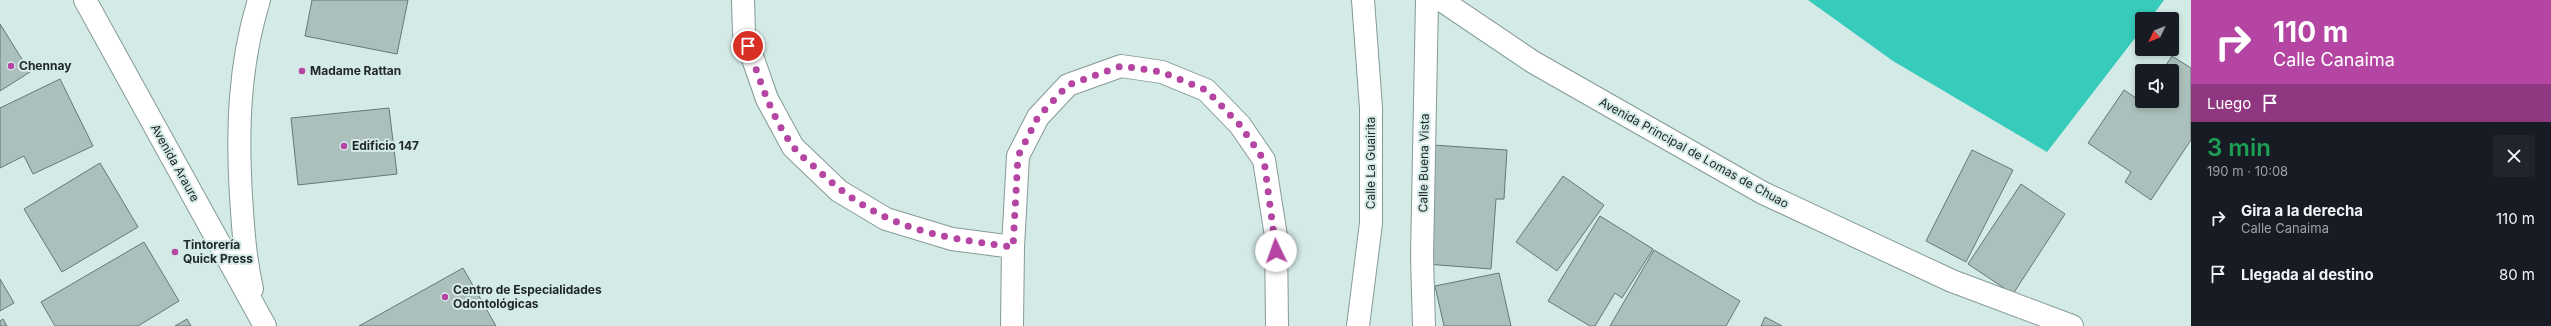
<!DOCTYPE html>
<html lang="es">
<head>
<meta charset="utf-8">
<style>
  body { margin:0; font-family:Inter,sans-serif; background:#20242c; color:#f1f3f6; height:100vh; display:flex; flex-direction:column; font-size:15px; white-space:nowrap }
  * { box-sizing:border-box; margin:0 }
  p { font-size:13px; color:#9ea1a6 }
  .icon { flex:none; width:22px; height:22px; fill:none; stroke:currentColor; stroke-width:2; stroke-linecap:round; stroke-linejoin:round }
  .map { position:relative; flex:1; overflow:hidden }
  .side { display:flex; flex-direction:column; background:#171b24; width:360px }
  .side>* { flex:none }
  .top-card { background:#b545a2; color:#fff; overflow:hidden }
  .needle { width:26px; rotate:227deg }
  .tools { position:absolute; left:2135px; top:12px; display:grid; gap:8px }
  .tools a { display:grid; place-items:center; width:44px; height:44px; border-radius:4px; background:#171b24; box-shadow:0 2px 6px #0003; font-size:20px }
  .pin { position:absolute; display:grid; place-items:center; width:34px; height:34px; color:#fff; margin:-17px; border:2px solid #fff; border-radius:50%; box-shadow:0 1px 4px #0007 }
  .me { position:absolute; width:44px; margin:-22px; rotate:357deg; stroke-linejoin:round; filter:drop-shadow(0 0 3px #0008) }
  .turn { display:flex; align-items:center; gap:14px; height:84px; padding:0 16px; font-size:18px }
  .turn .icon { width:52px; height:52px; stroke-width:2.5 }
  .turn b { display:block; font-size:28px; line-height:34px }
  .then { display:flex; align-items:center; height:38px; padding:0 16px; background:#0003; gap:8px; font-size:15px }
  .round { display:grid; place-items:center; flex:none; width:42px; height:42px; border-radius:4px; background:#20242c }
  .head { display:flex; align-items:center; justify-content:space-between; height:68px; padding:0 16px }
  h1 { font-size:24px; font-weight:600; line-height:30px; color:#1e9e55 }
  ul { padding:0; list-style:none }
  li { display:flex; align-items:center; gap:12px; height:56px; padding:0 16px }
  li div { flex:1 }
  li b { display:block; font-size:15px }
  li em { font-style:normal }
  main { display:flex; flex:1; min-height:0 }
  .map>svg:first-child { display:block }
  .forest { fill:#36cbbb }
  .building { fill:#abc0bc; stroke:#657875 }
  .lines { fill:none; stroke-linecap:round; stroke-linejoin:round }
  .minor-casing { stroke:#859a96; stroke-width:24 }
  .minor { stroke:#fff; stroke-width:22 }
  .route { stroke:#b545a2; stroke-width:7; stroke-dasharray:0 12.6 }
  .poi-dot { fill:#b545a2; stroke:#d4eae6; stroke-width:1.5 }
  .labels { text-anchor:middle; stroke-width:4; stroke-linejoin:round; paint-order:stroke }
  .poi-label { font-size:12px; font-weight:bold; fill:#212928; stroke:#d4eae6; text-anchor:start }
  .street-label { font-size:12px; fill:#212928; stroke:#d4eae6 }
</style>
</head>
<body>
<main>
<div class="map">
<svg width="2191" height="326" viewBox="0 0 2191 326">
  <rect width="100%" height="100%" fill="#d4eae6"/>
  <path class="forest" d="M 1808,0 L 2164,0 L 2150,19 L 2142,19 L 2142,29 L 2047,152 L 1893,61 Z"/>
  <path class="building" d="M 312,0 L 408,0 L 397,54 L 305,36 Z
    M 0,24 L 30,72 L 0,91 Z
    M 2172,56 L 2191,68 L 2191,140 L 2151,200 L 2125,182 L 2131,172 L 2088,143 L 2124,90 L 2142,102 L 2172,101 L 2172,71 L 2162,71 Z
    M 60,79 L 93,146 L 33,174 L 24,156 L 0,168 L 0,108 Z
    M 389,108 L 397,174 L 298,185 L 291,118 Z
    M 1433,145 L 1507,150 L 1504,199 L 1496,199 L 1491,269 L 1426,264 Z
    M 1972,150 L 2013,170 L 1966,262 L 1926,241 Z
    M 100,163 L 138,227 L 62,272 L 24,209 Z
    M 1563,176 L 1604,205 L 1557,271 L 1516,242 Z
    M 2021,184 L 2065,214 L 2013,294 L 1968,264 Z
    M 1600,216 L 1653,249 L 1622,298 L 1615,293 L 1595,326 L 1590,326 L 1548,301 Z
    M 144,242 L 179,301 L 138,326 L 55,326 L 41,302 Z
    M 1654,250 L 1740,301 L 1726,326 L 1610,326 Z
    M 463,268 L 496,326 L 359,326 Z
    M 1499,273 L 1511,326 L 1444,326 L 1435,286 Z
    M 0,279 L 14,303 L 0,311 Z
    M 1765,317 L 1782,326 L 1761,326 Z
    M 3,319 L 7,326 L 0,326 L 0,321 Z
    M 187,319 L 191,326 L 175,326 Z"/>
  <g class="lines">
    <g class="minor-casing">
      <path id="minor" d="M 85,0 L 265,326
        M 743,0 L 744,33 L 767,99 L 793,147 L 839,191 L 886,219 L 952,239 L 1013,247
        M 1441,0 L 1533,62 L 1763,193 L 1952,281 L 2072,326
        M 252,289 C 245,258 243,228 241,196 C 237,129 239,65 259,0
        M 1012,326 L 1013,247 L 1018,156 L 1038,117 L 1068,85 L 1121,66 L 1162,72 L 1206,90 L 1240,125 L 1264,160 L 1276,236 L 1277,326
        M 1358,326 L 1371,223 L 1371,108 L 1363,0
        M 1424,326 L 1422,257 L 1427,0"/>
    </g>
    <use href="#minor" class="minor"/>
  </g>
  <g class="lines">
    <path class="route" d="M 748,46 C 760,80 771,117 793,146 C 799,155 809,162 817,169 C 877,227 933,237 1013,247 L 1018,156 L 1038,117 L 1068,85 L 1121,66 L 1162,72 L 1206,90 L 1240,125 L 1264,160 L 1276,251"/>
  </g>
  <g class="poi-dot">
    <circle cx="11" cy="66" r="4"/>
    <circle cx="302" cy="71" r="4"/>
    <circle cx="344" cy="146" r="4"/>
    <circle cx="175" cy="252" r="4"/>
    <circle cx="445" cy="297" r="4"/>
  </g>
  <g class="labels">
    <g class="poi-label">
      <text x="19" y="70">Chennay</text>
      <text x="310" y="75">Madame Rattan</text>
      <text x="352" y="150">Edificio 147</text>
      <text x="183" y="249">Tintorería<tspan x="183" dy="14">Quick Press</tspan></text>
      <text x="453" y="294">Centro de Especialidades<tspan x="453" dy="14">Odontológicas</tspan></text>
    </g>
    <g class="street-label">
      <text transform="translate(1694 153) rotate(29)" y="4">Avenida Principal de Lomas de Chuao</text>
      <text transform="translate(175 163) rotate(61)" y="4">Avenida Araure</text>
      <text transform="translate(1371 163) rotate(-90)" y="4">Calle La Guairita</text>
      <text transform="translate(1424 163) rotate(-89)" y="4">Calle Buena Vista</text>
    </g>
  </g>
</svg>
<div class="tools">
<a><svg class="needle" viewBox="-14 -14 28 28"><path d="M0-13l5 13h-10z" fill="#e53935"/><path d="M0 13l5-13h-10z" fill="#9ea1a6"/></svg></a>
<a><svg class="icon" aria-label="sound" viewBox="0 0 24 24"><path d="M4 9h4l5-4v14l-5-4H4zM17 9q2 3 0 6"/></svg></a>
</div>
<div class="pin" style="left:748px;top:46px;background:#d93025"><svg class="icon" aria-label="arrive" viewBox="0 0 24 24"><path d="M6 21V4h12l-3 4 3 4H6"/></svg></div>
<svg class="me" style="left:1276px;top:251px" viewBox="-20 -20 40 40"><circle r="19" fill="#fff"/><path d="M0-13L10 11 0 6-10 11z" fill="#b545a2"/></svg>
</div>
<section class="side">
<div class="top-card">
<div class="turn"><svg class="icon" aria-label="right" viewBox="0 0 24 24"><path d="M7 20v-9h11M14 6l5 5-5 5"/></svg><div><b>110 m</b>Calle Canaima</div></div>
<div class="then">Luego<svg class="icon" aria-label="arrive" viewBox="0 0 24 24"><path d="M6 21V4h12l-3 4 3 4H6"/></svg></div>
</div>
<div class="head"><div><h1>3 min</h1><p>190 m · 10:08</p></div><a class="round"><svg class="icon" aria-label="close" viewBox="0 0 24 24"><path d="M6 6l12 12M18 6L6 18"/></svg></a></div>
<ul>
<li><svg class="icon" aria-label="right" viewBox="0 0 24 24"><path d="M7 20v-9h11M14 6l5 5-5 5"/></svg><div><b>Gira a la derecha</b><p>Calle Canaima</p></div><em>110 m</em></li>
<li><svg class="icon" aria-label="arrive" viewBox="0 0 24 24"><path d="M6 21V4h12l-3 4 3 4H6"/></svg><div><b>Llegada al destino</b></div><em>80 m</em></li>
</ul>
</section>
</main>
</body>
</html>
